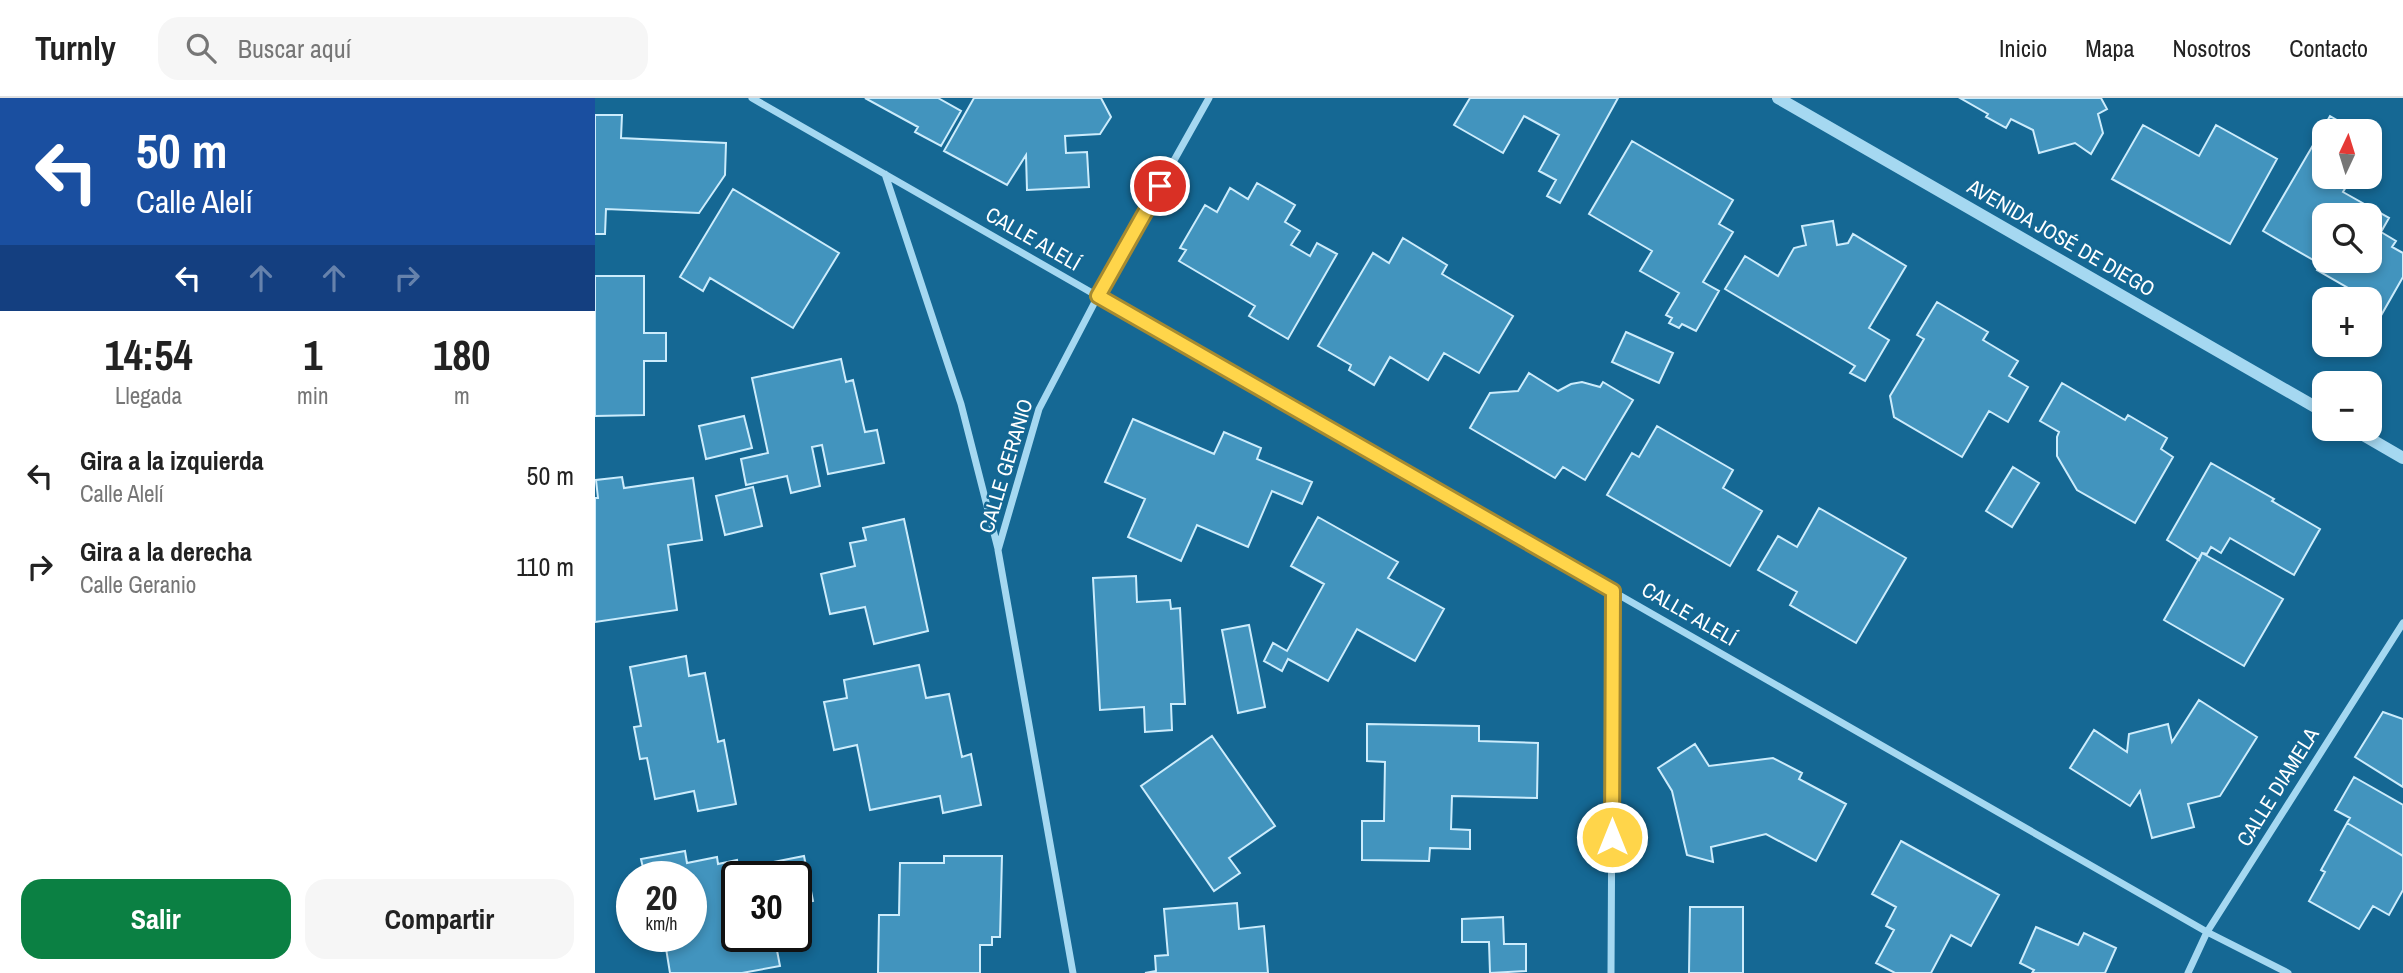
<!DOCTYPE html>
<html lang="es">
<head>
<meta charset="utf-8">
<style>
  body { margin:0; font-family:"Archivo Narrow",sans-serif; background:#f6f6f6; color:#222; height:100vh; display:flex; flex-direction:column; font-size:26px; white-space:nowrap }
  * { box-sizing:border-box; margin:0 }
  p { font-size:23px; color:#767676 }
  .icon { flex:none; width:38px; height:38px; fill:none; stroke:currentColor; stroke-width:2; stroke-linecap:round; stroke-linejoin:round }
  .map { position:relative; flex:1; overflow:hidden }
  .details { display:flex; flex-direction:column; background:#fff; width:595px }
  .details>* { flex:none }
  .hud { background:#1a4fa0; color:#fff; overflow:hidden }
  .needle { width:46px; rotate:4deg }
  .buttons { position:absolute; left:1717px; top:21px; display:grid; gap:14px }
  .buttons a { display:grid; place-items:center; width:70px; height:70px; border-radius:14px; background:#fff; box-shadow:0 4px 10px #0003; font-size:35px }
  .speed { position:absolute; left:21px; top:763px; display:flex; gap:14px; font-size:35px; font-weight:700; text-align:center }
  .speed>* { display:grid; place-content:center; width:91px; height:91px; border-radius:50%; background:#fff; box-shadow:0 4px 10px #0003; line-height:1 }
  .speed small { font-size:18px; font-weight:400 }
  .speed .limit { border:4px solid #111; border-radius:10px; background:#fff; color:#111 }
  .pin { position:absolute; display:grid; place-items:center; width:60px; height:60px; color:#fff; margin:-30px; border:4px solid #fff; border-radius:50%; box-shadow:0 2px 7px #0007 }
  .me { position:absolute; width:77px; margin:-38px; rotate:0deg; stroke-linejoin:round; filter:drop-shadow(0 0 5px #0008) }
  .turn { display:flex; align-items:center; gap:24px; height:147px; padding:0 21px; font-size:32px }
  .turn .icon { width:91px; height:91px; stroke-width:2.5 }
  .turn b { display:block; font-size:49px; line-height:60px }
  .lanes { display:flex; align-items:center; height:66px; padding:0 21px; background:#0003; justify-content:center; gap:35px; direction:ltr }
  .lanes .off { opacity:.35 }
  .eta { display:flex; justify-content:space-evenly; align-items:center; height:119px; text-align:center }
  .eta b { font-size:42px; font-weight:800; line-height:49px }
  .action { display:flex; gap:14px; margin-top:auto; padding:14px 21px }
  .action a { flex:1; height:80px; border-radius:21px; background:#0b8043; color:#fff; font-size:28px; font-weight:800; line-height:80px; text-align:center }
  .action a+a { background:#f6f6f6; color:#222 }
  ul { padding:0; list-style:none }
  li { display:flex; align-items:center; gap:21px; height:91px; padding:0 21px }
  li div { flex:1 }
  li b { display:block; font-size:26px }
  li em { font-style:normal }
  header { display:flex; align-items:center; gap:42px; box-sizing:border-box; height:98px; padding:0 35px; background:#fff; border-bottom:2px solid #e0e0e0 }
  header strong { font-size:33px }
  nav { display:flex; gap:38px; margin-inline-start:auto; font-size:24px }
  .search { width:490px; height:63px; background:#f6f6f6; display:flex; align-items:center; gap:18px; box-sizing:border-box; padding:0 24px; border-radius:21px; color:#767676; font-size:26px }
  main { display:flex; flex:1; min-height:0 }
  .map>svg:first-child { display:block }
  .building { fill:#4294be; stroke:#ccecfc; stroke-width:2; fill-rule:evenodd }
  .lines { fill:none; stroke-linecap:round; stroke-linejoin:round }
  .minor { stroke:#a5d8f1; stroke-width:7 }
  .tertiary { stroke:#a5d8f1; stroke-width:12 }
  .route-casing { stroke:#a68a30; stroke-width:18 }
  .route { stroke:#ffd54a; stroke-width:12 }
  .labels { text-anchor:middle; stroke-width:5; stroke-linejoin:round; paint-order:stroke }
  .street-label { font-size:21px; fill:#fff; stroke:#156894 }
</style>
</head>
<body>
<header>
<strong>Turnly</strong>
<div class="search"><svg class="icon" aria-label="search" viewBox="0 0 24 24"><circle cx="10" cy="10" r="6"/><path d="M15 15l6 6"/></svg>Buscar aquí</div>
<nav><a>Inicio</a><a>Mapa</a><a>Nosotros</a><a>Contacto</a></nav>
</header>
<main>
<section class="details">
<div class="hud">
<div class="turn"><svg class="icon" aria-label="left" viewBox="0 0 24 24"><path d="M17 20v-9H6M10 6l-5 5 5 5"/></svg><div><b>50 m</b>Calle Alelí</div></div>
<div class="lanes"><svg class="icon" aria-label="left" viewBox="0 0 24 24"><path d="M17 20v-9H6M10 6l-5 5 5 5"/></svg><svg class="icon off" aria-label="ahead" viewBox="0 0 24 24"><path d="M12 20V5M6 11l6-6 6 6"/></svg><svg class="icon off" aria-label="ahead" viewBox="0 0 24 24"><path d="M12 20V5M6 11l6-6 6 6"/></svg><svg class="icon off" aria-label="right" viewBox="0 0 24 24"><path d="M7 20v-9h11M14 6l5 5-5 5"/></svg></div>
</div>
<div class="eta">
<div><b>14:54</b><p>Llegada</p></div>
<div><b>1</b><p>min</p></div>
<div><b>180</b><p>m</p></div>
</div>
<ul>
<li><svg class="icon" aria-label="left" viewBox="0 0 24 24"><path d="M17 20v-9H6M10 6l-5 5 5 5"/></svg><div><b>Gira a la izquierda</b><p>Calle Alelí</p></div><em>50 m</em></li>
<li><svg class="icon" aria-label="right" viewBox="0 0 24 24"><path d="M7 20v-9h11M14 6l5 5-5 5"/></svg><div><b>Gira a la derecha</b><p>Calle Geranio</p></div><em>110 m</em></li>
</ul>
<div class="action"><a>Salir</a><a>Compartir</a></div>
</section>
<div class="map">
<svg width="1808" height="875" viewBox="0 0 1808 875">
  <rect width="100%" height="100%" fill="#156894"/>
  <path class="building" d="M 270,0 L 343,0 L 366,13 L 346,48 L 320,34 L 323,29 Z
    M 379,0 L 506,0 L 516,19 L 505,36 L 470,38 L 471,55 L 492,54 L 494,89 L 432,92 L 431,57 L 412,87 L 349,53 Z
    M 875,0 L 1023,0 L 965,105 L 952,98 L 961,82 L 944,73 L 964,37 L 929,18 L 908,55 L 859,27 Z
    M 1365,0 L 1506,0 L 1512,11 L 1503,16 L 1508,35 L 1496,56 L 1480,45 L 1444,55 L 1438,32 L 1416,21 L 1411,30 L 1391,19 L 1393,16 Z
    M 0,17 L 27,17 L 26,40 L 131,45 L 130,77 L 104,115 L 11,111 L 10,136 L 0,136 Z
    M 1735,18 L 1761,33 L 1729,33 L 1729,79 L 1757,79 L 1748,94 L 1794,120 L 1786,134 L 1801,143 L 1797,149 L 1808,155 L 1808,179 L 1780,228 L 1774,224 L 1774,201 L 1747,201 L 1753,190 L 1722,172 L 1725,166 L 1668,133 ZM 1729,117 L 1774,117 L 1774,163 L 1729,163 Z
    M 1548,27 L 1604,58 L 1621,27 L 1682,61 L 1635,146 L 1517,81 Z
    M 1037,43 L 1138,102 L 1124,126 L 1138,134 L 1108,184 L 1124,193 L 1101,233 L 1087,226 L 1084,230 L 1074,225 L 1077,220 L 1071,217 L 1084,195 L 1045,173 L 1057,153 L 994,116 Z
    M 662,85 L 700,107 L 690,124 L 705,133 L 696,147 L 715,158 L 722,145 L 742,156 L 693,241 L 654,218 L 660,208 L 584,163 L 591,152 L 585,150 L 610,107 L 622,114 L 635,90 L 653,101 Z
    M 138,91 L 244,155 L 198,230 L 115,180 L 108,193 L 85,179 Z
    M 1238,123 L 1242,147 L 1253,145 L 1258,136 L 1311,168 L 1274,230 L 1294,242 L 1270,283 L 1255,275 L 1260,268 L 1130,191 L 1150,158 L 1183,178 L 1199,150 L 1211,147 L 1207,128 Z
    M 808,140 L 852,167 L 847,176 L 918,218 L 884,275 L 849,255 L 833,282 L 795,259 L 779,287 L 754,272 L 756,267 L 723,248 L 778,155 L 794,165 Z
    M 0,178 L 49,178 L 49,235 L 71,235 L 71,263 L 49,263 L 49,317 L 0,318 Z
    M 1342,204 L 1393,234 L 1388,242 L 1423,263 L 1414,278 L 1433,289 L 1413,324 L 1394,313 L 1367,359 L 1299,319 L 1295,298 L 1329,241 L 1322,237 Z
    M 1031,234 L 1078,255 L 1064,285 L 1017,264 Z
    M 246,261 L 251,284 L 258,282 L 270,334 L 282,332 L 289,365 L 233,376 L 227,347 L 217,349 L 225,388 L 196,395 L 192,378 L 151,387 L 146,361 L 173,355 L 157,280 Z
    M 934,275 L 963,293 L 976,286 L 987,284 L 1005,289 L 1008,284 L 1038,302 L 990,382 L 968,369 L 960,380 L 875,330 L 895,295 L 923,293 Z
    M 1467,285 L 1530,322 L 1533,317 L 1572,340 L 1566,351 L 1578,359 L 1540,425 L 1482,392 L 1462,358 L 1462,339 L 1464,334 L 1445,323 Z
    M 149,318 L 157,350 L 111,361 L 104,328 Z
    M 538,321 L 619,356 L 629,334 L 666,350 L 662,361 L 717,384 L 707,406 L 677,393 L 653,449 L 602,427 L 586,463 L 533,439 L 550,401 L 510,384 Z
    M 1062,328 L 1138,372 L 1128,390 L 1167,413 L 1135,468 L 1012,397 L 1037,355 L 1044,359 Z
    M 1616,365 L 1679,401 L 1677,403 L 1725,431 L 1699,477 L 1635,440 L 1626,455 L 1616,449 L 1612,456 L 1607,455 L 1604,462 L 1572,442 Z
    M 1418,369 L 1444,385 L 1417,429 L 1391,413 Z
    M 27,379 L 29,390 L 98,380 L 107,442 L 73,447 L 82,512 L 0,524 L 0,400 L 3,400 L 1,382 Z
    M 158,389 L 167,428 L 130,437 L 121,398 Z
    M 1224,410 L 1311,460 L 1261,545 L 1195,507 L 1202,494 L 1163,472 L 1183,438 L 1202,449 Z
    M 723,419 L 803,464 L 793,480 L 849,511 L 820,563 L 762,531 L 733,583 L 693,561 L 687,573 L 669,563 L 678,545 L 692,553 L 729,486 L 696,468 Z
    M 309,421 L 333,533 L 279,546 L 270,509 L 235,516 L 226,476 L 260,468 L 255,445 L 271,442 L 268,430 Z
    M 1607,455 L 1688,501 L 1649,568 L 1569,522 Z
    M 541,478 L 542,504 L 575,502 L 576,511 L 585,510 L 590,606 L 576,606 L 577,632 L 550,634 L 549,609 L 505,612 L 498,480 Z
    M 654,527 L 670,609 L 643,615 L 627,532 Z
    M 91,558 L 94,578 L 110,575 L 123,644 L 129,642 L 141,706 L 103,713 L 99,693 L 60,701 L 52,660 L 45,661 L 39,629 L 46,628 L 35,569 Z
    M 324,567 L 331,600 L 354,596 L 367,659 L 376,656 L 386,707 L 348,715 L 345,698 L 275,712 L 262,647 L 239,652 L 229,604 L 252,600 L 249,582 Z
    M 1604,602 L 1662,639 L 1625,698 L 1593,706 L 1599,729 L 1557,740 L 1545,693 L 1535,708 L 1475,670 L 1499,632 L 1532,654 L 1534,636 L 1573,626 L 1577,644 Z
    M 1788,614 L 1808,621 L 1808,689 L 1760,659 Z
    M 772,626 L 884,628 L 884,643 L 943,645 L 942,700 L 857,698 L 856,731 L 875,732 L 875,751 L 835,750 L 834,763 L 767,762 L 767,723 L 789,723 L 790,664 L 772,663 Z
    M 617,638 L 680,728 L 634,760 L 645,775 L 619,793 L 546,688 Z
    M 1100,646 L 1114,668 L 1178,660 L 1207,675 L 1204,681 L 1251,706 L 1221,763 L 1171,736 L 1116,749 L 1118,764 L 1092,757 L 1077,693 L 1063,670 Z
    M 1759,679 L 1808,707 L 1808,758 L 1752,725 L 1755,720 L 1740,712 Z
    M 1752,725 L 1808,758 L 1808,792 L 1794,817 L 1778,808 L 1764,831 L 1714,803 L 1730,774 L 1726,772 Z
    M 1306,743 L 1404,797 L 1376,848 L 1356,837 L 1336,875 L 1300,875 L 1281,865 L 1299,832 L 1291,828 L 1301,809 L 1277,796 Z
    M 90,753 L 92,765 L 122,759 L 123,766 L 142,762 L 145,779 L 142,779 L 142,838 L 156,838 L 158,847 L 180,842 L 185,868 L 147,875 L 75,875 L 69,838 L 96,838 L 96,779 L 50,779 L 46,761 Z
    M 209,758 L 218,803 L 201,806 L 201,779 L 170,779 L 168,766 Z
    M 349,758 L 407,758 L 405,839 L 397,839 L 397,847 L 385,847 L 385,875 L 283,875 L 284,817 L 304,817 L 305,765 L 349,765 Z
    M 642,805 L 644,831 L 669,828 L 673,875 L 550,875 L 561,873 L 560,858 L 573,857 L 569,811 Z
    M 1095,809 L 1148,809 L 1148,875 L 1094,875 Z
    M 908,819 L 909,846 L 931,846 L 931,873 L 895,875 L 894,844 L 867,844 L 867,821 Z
    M 1441,829 L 1483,847 L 1489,835 L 1521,850 L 1510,875 L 1437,875 L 1439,872 L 1425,865 Z"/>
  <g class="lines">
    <path class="minor" d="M 157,0 L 1612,834 L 1693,875
      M 290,76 L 366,306 L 403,451
      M 478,875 L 403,452 L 444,311 L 503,198 L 614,0
      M 1016,875 L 1018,493
      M 1593,875 L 1612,834 L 1808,525"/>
    <path class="tertiary" d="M 1183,0 L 1729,314
      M 1758,331 L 1808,360"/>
  </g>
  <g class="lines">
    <g class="route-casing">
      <path id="route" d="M 565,88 L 503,198 L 1018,493 L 1017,739"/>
    </g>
    <use href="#route" class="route"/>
  </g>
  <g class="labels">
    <g class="street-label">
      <text transform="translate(1466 140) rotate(30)" y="7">AVENIDA JOSÉ DE DIEGO</text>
      <text transform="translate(438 141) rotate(30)" y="7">CALLE ALELÍ</text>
      <text transform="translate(411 368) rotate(-73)" y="7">CALLE GERANIO</text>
      <text transform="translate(1094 516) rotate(30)" y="7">CALLE ALELÍ</text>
      <text transform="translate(1683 689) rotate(-58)" y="7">CALLE DIAMELA</text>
    </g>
  </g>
</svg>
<div class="buttons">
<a><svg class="needle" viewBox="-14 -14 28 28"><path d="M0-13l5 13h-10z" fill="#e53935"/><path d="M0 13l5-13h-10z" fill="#767676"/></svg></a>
<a><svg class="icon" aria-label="search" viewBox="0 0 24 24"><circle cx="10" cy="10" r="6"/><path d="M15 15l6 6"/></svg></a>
<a>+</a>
<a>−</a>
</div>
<div class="speed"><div>20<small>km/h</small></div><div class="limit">30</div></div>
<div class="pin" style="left:565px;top:88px;background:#d93025"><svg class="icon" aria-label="arrive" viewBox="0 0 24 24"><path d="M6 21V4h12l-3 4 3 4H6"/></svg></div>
<svg class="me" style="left:1017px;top:739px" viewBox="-20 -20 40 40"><circle r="17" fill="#ffd54a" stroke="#fff" stroke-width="3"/><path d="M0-11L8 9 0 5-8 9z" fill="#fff"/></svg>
</div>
</main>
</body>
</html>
